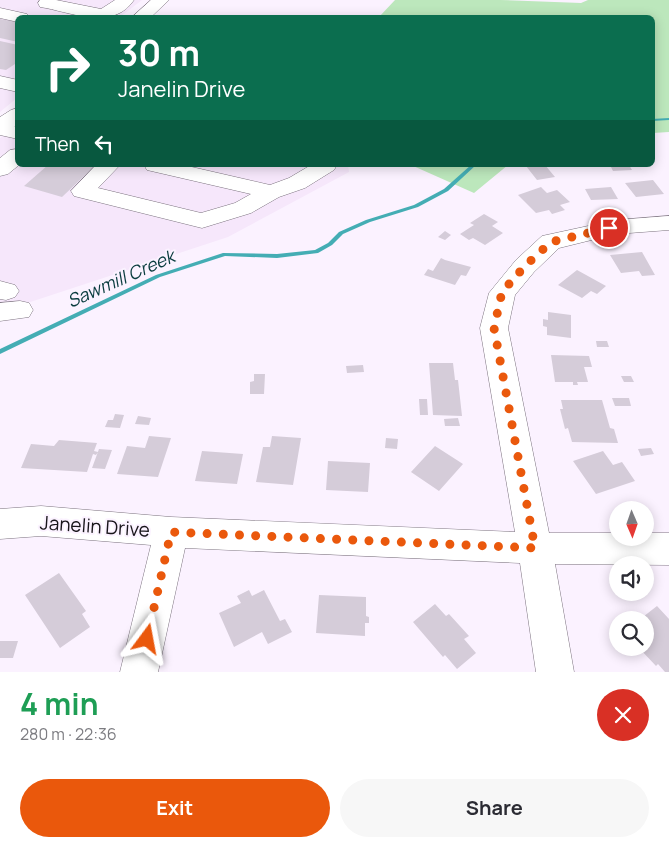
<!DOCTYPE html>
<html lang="en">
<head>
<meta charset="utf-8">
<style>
  body { margin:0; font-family:Manrope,sans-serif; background:#f7f7f7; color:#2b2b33; height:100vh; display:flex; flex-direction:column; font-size:19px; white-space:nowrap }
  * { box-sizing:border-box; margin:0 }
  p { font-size:16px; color:#7c7c81 }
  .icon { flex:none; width:28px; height:28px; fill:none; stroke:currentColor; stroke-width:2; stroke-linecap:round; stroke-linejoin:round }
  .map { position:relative; height:672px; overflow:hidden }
  .side { display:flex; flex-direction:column; background:#fff; flex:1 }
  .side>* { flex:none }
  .guide { position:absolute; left:15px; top:15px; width:640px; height:152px; border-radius:8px; box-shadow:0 2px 12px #0003; background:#0b6e4f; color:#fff; overflow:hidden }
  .needle { width:32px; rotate:178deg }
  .buttons { position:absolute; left:609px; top:501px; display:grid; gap:10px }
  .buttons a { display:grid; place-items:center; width:45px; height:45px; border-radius:50%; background:#fff; box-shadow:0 2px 12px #0003; font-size:25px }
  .pin { position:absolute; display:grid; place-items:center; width:42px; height:42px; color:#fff; margin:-21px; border:2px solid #fff; border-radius:50%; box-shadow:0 1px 5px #0007 }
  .me { position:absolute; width:55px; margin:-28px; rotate:13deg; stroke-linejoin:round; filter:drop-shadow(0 0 4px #0008) }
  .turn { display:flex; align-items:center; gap:18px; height:105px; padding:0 20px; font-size:22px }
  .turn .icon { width:65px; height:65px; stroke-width:2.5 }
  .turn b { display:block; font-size:35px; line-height:42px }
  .then { display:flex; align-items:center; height:48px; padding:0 20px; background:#0003; gap:10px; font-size:19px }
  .round { display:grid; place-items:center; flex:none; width:52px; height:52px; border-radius:26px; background:#f7f7f7 }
  .summary { display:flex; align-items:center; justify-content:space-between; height:85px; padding:0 20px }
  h1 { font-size:30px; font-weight:700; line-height:38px; color:#1e9e55 }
  .button { display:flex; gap:10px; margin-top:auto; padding:10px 20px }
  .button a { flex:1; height:58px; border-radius:30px; background:#ea580c; color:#fff; font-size:20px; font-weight:700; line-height:58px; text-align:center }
  .button a+a { background:#f7f7f7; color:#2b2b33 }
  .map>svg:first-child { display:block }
  .built { fill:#f6e7fb }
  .green { fill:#bce7bc }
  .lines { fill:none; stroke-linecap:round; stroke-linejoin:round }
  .stream { fill:#44adb4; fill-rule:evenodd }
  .building { fill:#d5ccd9 }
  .minor-casing { stroke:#7c737f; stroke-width:1 }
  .major-casing { stroke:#7c737f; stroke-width:1 }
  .minor { fill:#fff; fill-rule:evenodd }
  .major { fill:#fff; fill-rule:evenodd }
  .route { stroke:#ea580c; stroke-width:9; stroke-dasharray:0 16.2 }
  .labels { text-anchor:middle; stroke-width:4; stroke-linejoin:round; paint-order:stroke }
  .water-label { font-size:18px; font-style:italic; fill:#093b3e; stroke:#fbf2ff }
  .near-street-label { font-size:19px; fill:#18151a; stroke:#fbf2ff }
</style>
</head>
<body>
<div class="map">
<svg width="669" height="672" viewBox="0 0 669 672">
  <rect width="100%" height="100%" fill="#fbf2ff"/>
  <path class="built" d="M 0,0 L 142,0 L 120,17 L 18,18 L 17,98 L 0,112 Z
    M 17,124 L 18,165 L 348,165 L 349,172 L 228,237 L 0,312 L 0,138 Z"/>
  <path class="green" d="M 395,0 L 500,0 L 581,3 L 588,0 L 669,0 L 669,132 L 653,133 L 652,18 L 379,17 Z
    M 411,165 L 508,165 L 474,193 Z"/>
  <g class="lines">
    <path class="stream" d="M 669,118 L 669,120 L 652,121 L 652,119 Z
      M 471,165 L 476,165 L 448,191 L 418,207 L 370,222 L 343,234 L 332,245 L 318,253 L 277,258 L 225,256 L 160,277 L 0,354 L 0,349 L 156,275 L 223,253 L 277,254 L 315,250 L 328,243 L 339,232 L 366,220 L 414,205 L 444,189 Z"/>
  </g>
  <path class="building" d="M 0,19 L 18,22 L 18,42 L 0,38 Z
    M 0,41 L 18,45 L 18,62 L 6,70 L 0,69 Z
    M 48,165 L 96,165 L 62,197 L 24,186 Z
    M 545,165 L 555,177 L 537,180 L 526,166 Z
    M 610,165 L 629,165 L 632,170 L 613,171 Z
    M 653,180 L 664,194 L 636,197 L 625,183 Z
    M 541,187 L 547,193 L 557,190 L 570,202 L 560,205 L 565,210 L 552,214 L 549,210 L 536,213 L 518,195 Z
    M 611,187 L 618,199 L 591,200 L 585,189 Z
    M 484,214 L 498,222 L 492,226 L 503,233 L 485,245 L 473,238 L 469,240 L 460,234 L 474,225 L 470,223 Z
    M 445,231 L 451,235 L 445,240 L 438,237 Z
    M 642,252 L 655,275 L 642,276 L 639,271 L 621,273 L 610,255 Z
    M 441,258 L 445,260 L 471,267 L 466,276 L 461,275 L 455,285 L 424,275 L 428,269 L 433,271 Z
    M 577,270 L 606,286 L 597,294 L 591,291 L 582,298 L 558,285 Z
    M 548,312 L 571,315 L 571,338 L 547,335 L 547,327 L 543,326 L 543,319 L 548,320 Z
    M 596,341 L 607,341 L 609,347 L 597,347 Z
    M 551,355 L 589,356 L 592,367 L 584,367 L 588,382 L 577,382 L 578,385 L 573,385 L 573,382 L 555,382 Z
    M 429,363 L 453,363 L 455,380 L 458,380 L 462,416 L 433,415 Z
    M 363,365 L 364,372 L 347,373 L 346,366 Z
    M 254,374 L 265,374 L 264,394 L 250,394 L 250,382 L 254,381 Z
    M 621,376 L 631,376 L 634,382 L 624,382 Z
    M 612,398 L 629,398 L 631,406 L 615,406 Z
    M 419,399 L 427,399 L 428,415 L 420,415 Z
    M 561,400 L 602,400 L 610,428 L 614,429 L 618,443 L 572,442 L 568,428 L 565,429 L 560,409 L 563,409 Z
    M 115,414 L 124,415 L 120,428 L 105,427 L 108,420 L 113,420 Z
    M 138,416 L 151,418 L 149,425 L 135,424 Z
    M 458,418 L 460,426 L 445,426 L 444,419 Z
    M 149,436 L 171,438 L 158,477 L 117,474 L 127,446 L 145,448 Z
    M 272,436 L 301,438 L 293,485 L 256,482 L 263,447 L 270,447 Z
    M 386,438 L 398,439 L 397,449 L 385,448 Z
    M 59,440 L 97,443 L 94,451 L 98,452 L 96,455 L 93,454 L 87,472 L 21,468 L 31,444 L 54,446 Z
    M 435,446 L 463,464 L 439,491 L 411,472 Z
    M 651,448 L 654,454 L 641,456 L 638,449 Z
    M 99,449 L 112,450 L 105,469 L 92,468 Z
    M 202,451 L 243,454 L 237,484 L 195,481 Z
    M 603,451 L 613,465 L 622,462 L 635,481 L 596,494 L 573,461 Z
    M 328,461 L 370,463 L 368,492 L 326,490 Z
    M 59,573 L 86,611 L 82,614 L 90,627 L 60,648 L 25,595 Z
    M 249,590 L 252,596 L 264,590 L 280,621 L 285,619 L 292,632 L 268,644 L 262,632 L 234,647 L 219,613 L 241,603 L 237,596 Z
    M 319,595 L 366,597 L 366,616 L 369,617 L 369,623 L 365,623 L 365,636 L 316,633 Z
    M 435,604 L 446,616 L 449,614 L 469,636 L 464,639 L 476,653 L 457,669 L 445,655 L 443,657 L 413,622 Z
    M 657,606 L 669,619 L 669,672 L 665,672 L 658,664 L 656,666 L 639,648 L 645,648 L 645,620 L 639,620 Z
    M 0,641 L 18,641 L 13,658 L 0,658 Z"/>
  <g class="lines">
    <g class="minor-casing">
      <path id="minor" d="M 40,0 L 56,0 L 101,9 L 115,0 L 134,0 C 114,30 75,14 46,8 L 40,7 L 38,3 Z
        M 0,8 L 27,14 L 29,18 L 18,18 L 18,22 L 0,18 Z
        M 0,76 L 18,80 L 18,92 L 0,88 Z
        M 0,123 L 18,127 L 18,139 L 0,135 Z
        M 18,149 L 19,165 L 8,174 L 0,176 L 0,158 L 10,150 Z
        M 96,165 L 120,165 L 98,188 L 201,213 L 235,203 L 251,194 L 147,170 L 144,165 L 183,165 L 270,185 L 289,178 L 311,165 L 337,165 L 334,170 L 305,188 L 279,197 L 251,213 L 202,228 L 74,196 L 71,191 Z
        M 669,216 L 669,230 L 616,234 L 559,248 L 534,272 L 515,295 L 508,328 L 549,533 L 618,533 L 618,538 L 645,538 L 645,533 L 669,533 L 669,565 L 555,564 L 574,672 L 536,672 L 520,563 L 185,548 L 158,672 L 120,672 L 151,545 L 41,536 L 0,539 L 0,509 L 41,506 L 171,517 L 515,532 L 480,328 L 489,293 L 516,260 L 542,236 L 616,220 Z
        M 0,281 L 15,285 L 19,291 L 15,297 L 6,300 L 0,299 Z
        M 20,301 L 29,303 L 33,310 L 29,317 L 0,321 L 0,303 Z"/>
    </g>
    <g class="major-casing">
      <path id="major" d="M 151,0 L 169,0 L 150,18 L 131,18 Z
        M 18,108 L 18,124 L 7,131 L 0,133 L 0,117 L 11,110 Z"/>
    </g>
    <use href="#minor" class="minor"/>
    <use href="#major" class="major"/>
  </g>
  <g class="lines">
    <path class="route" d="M 147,639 L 171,532 L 535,548 L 494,328 L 502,292 L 525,266 L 551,242 L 609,228"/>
  </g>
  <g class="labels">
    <g class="water-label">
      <text transform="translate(121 279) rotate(-24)" y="6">Sawmill Creek</text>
    </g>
    <g class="near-street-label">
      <text transform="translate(95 526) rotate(4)" y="7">Janelin Drive</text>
    </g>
  </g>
</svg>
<div class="buttons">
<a><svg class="needle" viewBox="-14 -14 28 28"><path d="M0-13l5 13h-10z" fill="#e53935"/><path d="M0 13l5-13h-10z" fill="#7c7c81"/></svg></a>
<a><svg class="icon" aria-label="sound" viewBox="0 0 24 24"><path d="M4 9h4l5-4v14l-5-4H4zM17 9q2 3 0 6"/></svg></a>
<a><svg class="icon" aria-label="search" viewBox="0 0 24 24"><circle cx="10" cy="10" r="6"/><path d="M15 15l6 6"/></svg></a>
</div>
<div class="pin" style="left:609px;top:228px;background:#d93025"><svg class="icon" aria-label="arrive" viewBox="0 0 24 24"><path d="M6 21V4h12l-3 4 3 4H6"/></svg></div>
<svg class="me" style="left:147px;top:639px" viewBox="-20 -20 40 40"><path d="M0-17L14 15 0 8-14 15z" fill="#ea580c" stroke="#fff" stroke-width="4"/></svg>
<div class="guide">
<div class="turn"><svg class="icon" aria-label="right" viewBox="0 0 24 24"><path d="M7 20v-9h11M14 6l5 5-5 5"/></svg><div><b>30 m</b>Janelin Drive</div></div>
<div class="then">Then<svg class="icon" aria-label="left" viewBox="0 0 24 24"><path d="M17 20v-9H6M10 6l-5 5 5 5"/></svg></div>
</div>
</div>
<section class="side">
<div class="summary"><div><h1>4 min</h1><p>280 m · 22:36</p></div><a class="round" style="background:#d93025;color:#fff"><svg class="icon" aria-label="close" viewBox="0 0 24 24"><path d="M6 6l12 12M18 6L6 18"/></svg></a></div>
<div class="button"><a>Exit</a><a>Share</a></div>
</section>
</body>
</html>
